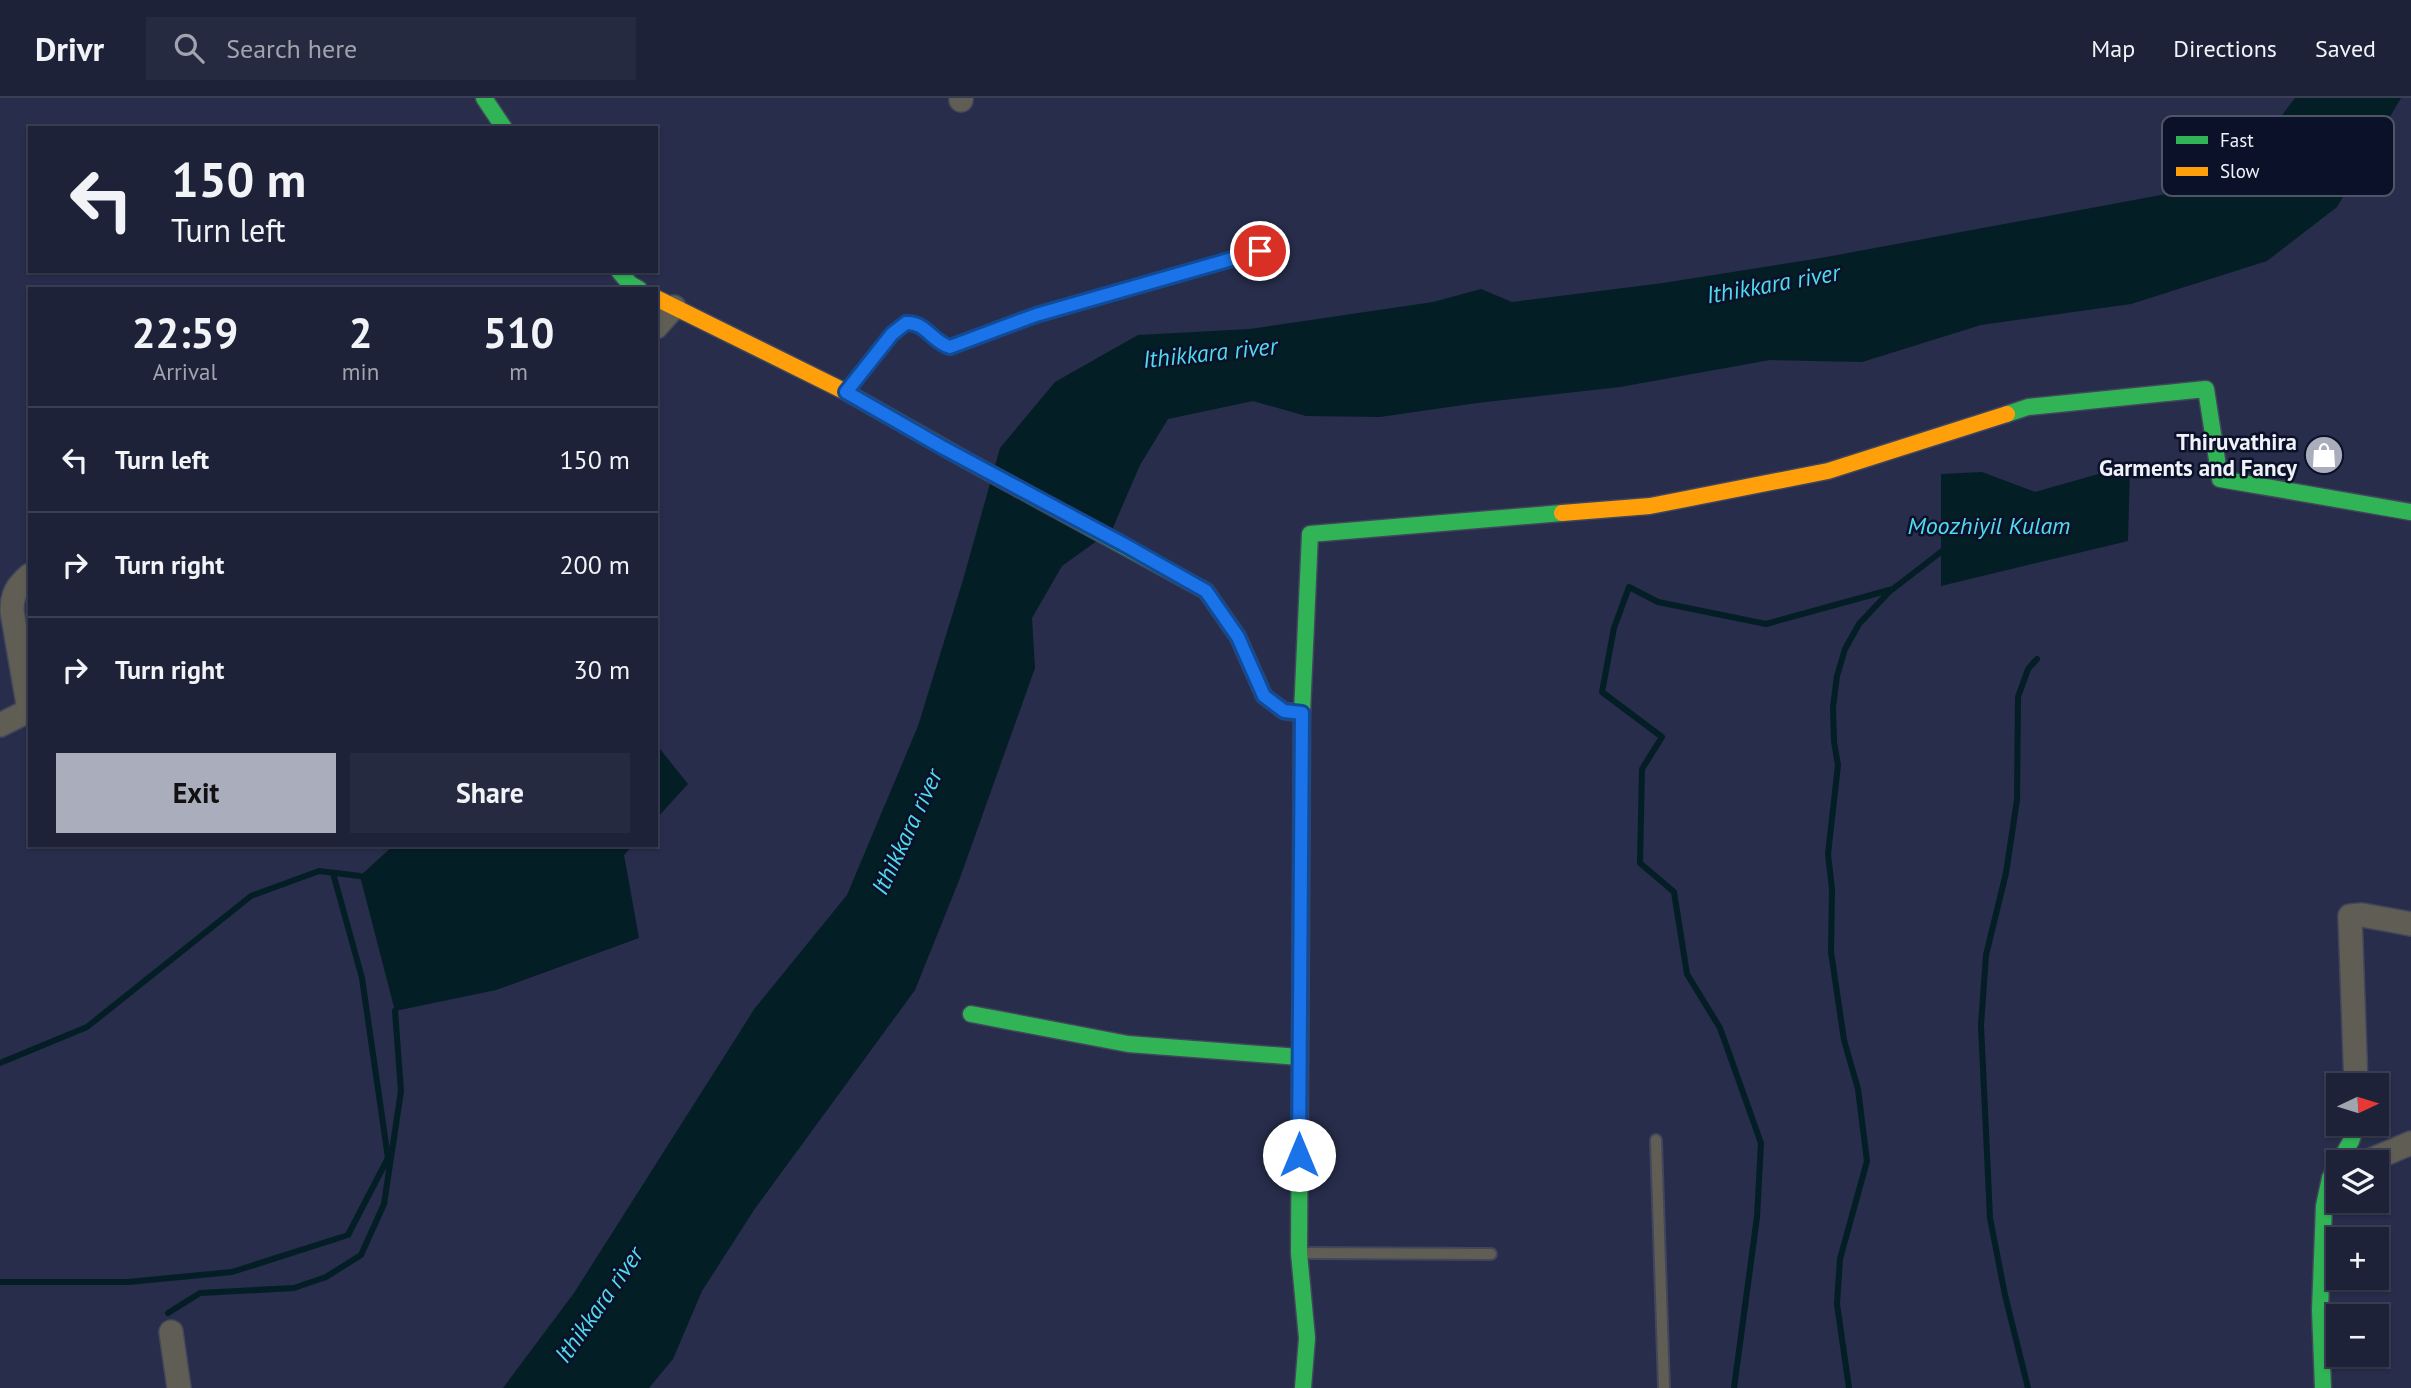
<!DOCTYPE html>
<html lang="en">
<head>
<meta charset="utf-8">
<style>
  body { margin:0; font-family:"PT Sans",sans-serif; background:#252a40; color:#f1f3f6; height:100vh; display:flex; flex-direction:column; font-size:26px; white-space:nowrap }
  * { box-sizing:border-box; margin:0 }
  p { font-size:23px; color:#a0a4ae }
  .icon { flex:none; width:38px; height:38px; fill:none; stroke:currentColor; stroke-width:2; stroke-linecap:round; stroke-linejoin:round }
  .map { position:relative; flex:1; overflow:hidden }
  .side { position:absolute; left:28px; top:189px; width:630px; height:560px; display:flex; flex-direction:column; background:#1d2238; border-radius:0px; box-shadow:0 2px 5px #0004,0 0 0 2px #3b3f53 }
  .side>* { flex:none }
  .guide { position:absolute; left:28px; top:28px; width:630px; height:147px; border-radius:0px; box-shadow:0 2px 5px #0004,0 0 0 2px #3b3f53; background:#1d2238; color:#f1f3f6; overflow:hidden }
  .needle { width:46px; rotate:86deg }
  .tools { position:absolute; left:2326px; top:975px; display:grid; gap:14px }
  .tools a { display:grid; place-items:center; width:63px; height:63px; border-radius:0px; background:#1d2238; box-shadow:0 2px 5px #0004,0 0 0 2px #3b3f53; font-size:35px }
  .pin { position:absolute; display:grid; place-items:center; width:60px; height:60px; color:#fff; margin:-30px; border:4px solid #fff; border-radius:50%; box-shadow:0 2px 7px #0007 }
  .me { position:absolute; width:77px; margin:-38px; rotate:0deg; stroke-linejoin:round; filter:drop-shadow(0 0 5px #0008) }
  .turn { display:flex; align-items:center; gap:24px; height:147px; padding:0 28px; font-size:32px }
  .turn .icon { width:91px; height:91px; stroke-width:2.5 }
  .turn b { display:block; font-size:49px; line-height:60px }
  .eta { display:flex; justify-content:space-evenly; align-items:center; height:119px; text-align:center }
  .eta b { font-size:42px; font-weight:800; line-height:49px }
  .action { display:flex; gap:14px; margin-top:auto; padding:14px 28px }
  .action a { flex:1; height:80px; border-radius:0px; background:#aaadbc; color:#111; font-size:28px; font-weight:800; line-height:80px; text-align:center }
  .action a+a { background:#252a40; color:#f1f3f6 }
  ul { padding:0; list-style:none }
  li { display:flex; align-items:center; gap:21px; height:105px; padding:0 28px; border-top:2px solid #3b3f53 }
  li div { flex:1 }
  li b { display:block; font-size:26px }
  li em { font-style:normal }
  header { display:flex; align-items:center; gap:42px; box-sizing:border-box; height:98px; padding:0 35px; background:#1d2238; border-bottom:2px solid #3b3f53 }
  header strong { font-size:33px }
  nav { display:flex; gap:38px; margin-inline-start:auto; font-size:24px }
  .search { width:490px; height:63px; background:#252a40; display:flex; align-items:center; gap:18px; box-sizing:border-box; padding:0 24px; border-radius:0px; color:#a0a4ae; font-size:26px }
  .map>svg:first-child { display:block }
  .water { fill:#041e25 }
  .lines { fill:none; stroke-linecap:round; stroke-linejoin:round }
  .stream { stroke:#041e25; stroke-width:6 }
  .lane-casing { stroke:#42465c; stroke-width:14 }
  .street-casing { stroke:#42465c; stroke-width:26 }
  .fast-casing { stroke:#42465c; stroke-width:19 }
  .slow-casing { stroke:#42465c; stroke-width:19 }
  .lane { stroke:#605d54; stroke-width:10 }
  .street { stroke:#605d54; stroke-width:23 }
  .fast { stroke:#30b455; stroke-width:16 }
  .slow { stroke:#ff9f0a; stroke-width:16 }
  .route-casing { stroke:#114b97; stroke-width:18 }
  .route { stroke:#1a73e8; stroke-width:12 }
  .labels { text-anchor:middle; stroke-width:5; stroke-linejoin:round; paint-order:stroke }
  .poi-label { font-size:23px; font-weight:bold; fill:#f0f2f9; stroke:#0b1128; text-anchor:end }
  .water-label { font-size:24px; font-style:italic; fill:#50dbf1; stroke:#0b1128 }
  .key { fill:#0b1128; stroke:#505467; stroke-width:2 }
  .key-label { font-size:19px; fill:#f0f2f9 }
</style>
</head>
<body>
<header>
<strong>Drivr</strong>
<div class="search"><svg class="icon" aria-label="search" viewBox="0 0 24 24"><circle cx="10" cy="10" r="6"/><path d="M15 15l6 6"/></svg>Search here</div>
<nav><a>Map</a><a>Directions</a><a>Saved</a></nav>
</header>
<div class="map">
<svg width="2411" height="1290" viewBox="0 0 2411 1290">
  <rect width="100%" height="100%" fill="#272d4a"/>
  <path class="water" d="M 2295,0 L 2401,0 L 2337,109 L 2267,163 L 2131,206 L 1981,227 L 1862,264 L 1770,262 L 1620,289 L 1477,305 L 1380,319 L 1306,318 L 1253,303 L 1168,321 L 1140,367 L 1112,432 L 1062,468 L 1032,520 L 1035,570 L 960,780 L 915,892 L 754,1112 L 702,1193 L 673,1261 L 649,1290 L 503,1290 L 574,1195 L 755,910 L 847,797 L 918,628 L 963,482 L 1000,350 L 1055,284 L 1138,237 L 1250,231 L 1433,204 L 1481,191 L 1512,204 L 1663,185 L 1821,160 L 2177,94 L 2257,50 Z
    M 2130,367 L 2128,443 L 1941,488 L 1941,376 L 1982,374 L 2035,394 Z
    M 656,646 L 688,686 L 656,721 Z
    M 394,747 L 633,747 L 624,757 L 639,840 L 496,892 L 395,913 L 360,778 Z"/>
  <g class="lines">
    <path class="stream" d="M 0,965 L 87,929 L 251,798 L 319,773 L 360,778
      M 0,1184 L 128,1184 L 232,1174 L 348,1137 L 388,1060 L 362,880 L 333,775
      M 168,1215 L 200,1195 L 294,1190 L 326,1179 L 361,1157 L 384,1106 L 401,993 L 395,913
      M 1734,1290 L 1757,1119 L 1761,1045 L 1720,930 L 1687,876 L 1674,794 L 1640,765 L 1642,671 L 1662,639 L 1602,594 L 1614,530 L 1629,489 L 1658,504 L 1766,526 L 1893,491
      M 1849,1290 L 1837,1206 L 1840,1161 L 1867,1063 L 1858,991 L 1844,942 L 1831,854 L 1832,791 L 1828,756 L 1838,667 L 1834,644 L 1833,609 L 1837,578 L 1845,551 L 1859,526 L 1889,494 L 1946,450
      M 2028,1290 L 2005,1197 L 1990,1120 L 1981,927 L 1986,857 L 2006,775 L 2017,702 L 2018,599 L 2028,571 L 2037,561"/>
    <g class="lane-casing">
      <path id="lane" d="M 848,292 L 892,236 L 906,225 C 926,224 932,244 950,249 L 1036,217 L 1260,153
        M 1656,1042 L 1664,1290
        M 1302,1155 L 1491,1156"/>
    </g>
    <g class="street-casing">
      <path id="street" d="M 961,0 L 961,2
        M 656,229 L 674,209
        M 29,612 L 12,513 C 12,496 17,488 30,477
        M 0,627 L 30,612
        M 2356,987 L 2350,818 L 2362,817 L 2411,826
        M 2366,1064 L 2411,1045
        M 171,1234 L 179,1290"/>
    </g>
    <g class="fast-casing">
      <path id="fast" d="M 484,0 L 504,30
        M 619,173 L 630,186 L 639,191
        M 2007,316 L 2028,309 L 2206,291 L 2220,381 L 2411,414
        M 966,362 L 1206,493 L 1238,539 L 1264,598 L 1284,613 L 1302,615 L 1310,436 L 1562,415
        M 1302,615 L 1299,1155 L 1307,1240 L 1303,1290
        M 971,916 L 1128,946 L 1299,959
        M 2323,1290 L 2320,1212 L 2324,1108 L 2330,1080 L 2351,1043 L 2357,1026"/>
    </g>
    <g class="slow-casing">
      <path id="slow" d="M 656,200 L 846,294 L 966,362
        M 1562,415 L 1650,408 L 1828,373 L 2007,316"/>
    </g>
    <use href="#lane" class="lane"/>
    <use href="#street" class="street"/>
    <use href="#fast" class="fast"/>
    <use href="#slow" class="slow"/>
  </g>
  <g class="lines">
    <g class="route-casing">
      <path id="route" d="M 1260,153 L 1036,217 L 950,249 C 932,244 926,224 906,225 L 892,236 L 846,294 L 942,349 L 1123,446 L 1206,493 L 1238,539 L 1264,598 L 1284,613 L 1302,615 L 1299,1057"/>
    </g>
    <use href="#route" class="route"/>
  </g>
  <defs>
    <g id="shop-disc" transform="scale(2.0125)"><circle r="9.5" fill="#aaadbc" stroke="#0b1128"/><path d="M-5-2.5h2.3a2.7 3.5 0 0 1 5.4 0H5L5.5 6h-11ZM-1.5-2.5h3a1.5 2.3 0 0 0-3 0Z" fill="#fff"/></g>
  </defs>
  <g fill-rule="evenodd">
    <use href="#shop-disc" x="2324" y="357"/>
  </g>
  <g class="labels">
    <g class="poi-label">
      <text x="2297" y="352">Thiruvathira<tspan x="2297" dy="26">Garments and Fancy</tspan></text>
    </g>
    <g class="water-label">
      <text transform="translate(1773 186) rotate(-10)" y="8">Ithikkara river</text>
      <text transform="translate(1210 255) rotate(-6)" y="8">Ithikkara river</text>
      <text x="1989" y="436">Moozhiyil Kulam</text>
      <text transform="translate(907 734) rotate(-65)" y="8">Ithikkara river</text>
      <text transform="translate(599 1207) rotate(-55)" y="8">Ithikkara river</text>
    </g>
  </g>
  <rect x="2162" y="18" width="232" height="80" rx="10" class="key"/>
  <rect x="2176" y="38" width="32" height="8" fill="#30b455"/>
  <rect x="2176" y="69" width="32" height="9" fill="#ff9f0a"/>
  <g class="key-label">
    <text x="2220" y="49">Fast</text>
    <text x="2220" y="80">Slow</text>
  </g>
</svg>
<div class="tools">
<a><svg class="needle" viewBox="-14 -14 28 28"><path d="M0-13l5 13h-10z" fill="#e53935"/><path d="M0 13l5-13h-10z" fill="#a0a4ae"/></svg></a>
<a><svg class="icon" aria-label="layers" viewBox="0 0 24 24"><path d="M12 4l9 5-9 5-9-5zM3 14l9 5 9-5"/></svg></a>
<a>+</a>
<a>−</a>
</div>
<div class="pin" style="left:1260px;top:153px;background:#d93025"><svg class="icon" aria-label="arrive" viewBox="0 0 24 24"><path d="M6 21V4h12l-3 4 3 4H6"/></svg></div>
<svg class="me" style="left:1299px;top:1057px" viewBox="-20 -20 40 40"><circle r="19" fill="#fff"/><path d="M0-13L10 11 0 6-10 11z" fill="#1a73e8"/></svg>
<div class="guide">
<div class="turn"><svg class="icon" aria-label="left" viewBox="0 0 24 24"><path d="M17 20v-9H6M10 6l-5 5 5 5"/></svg><div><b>150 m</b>Turn left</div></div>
</div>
<section class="side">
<div class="eta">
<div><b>22:59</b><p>Arrival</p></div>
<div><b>2</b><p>min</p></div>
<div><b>510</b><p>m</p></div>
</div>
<ul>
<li><svg class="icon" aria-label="left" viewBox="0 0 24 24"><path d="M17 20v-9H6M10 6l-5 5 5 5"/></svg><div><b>Turn left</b></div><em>150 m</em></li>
<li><svg class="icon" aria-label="right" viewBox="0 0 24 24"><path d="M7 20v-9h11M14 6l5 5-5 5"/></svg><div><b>Turn right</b></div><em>200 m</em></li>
<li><svg class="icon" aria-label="right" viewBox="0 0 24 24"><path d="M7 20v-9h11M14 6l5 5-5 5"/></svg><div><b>Turn right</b></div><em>30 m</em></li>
</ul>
<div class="action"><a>Exit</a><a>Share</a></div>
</section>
</div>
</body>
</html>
